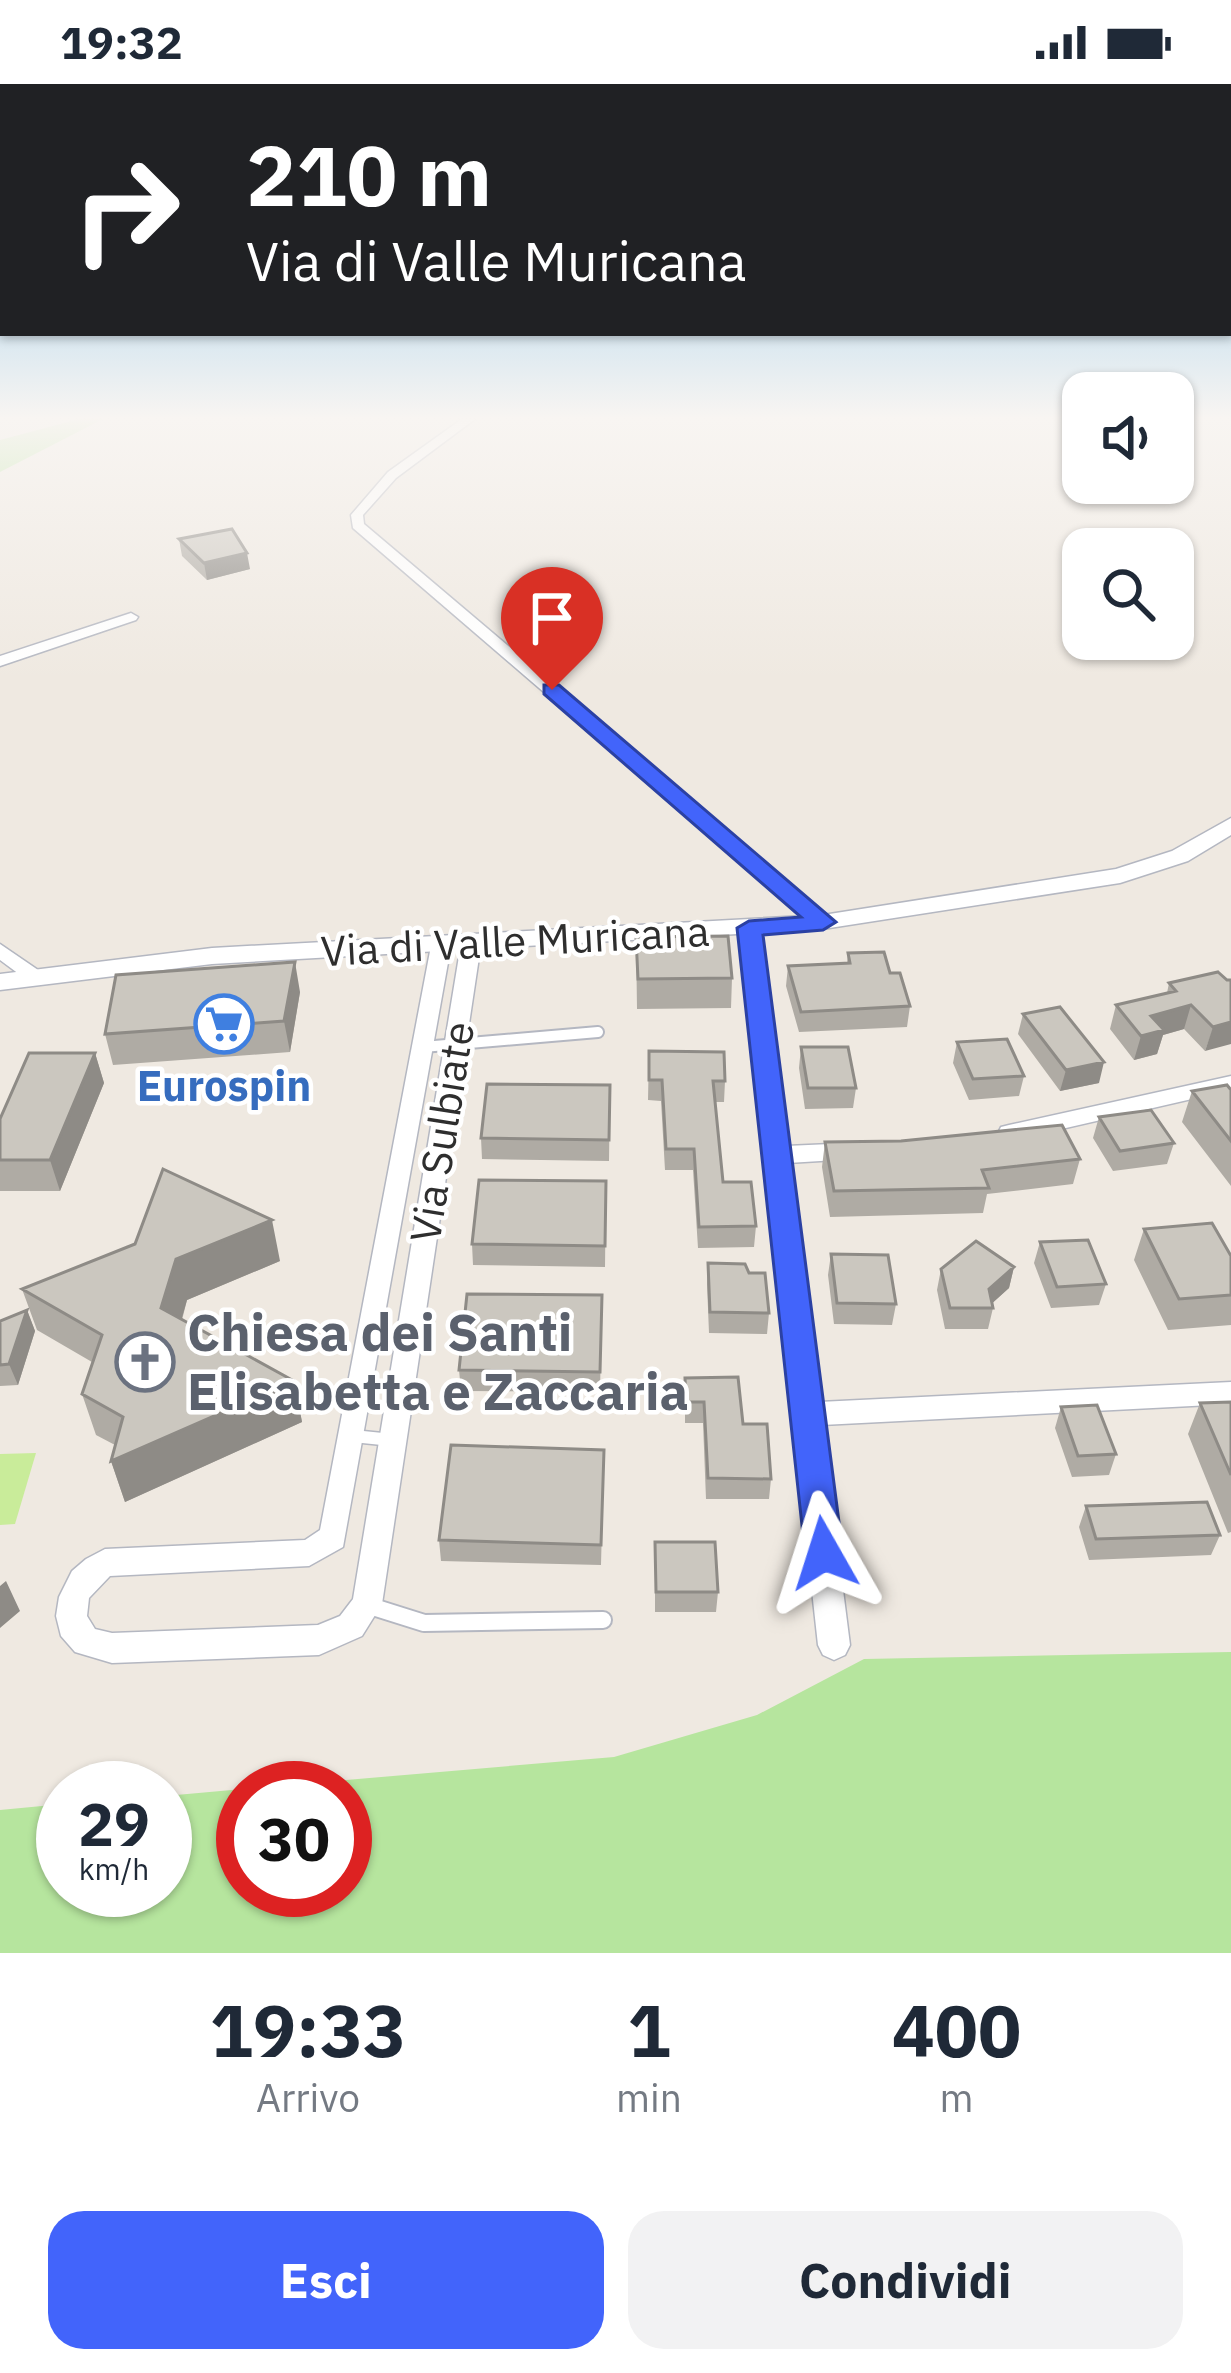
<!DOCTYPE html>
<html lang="it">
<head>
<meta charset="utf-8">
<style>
  body { margin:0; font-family:"IBM Plex Sans",sans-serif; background:#f2f2f3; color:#1f2937; height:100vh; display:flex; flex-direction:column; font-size:45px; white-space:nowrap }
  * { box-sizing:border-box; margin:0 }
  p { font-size:39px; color:#747a83 }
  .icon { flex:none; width:66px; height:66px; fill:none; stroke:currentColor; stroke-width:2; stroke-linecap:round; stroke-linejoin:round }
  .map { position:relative; height:1869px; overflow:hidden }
  .sheet { display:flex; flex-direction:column; background:#fff; flex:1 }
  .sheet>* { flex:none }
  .top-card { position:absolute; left:0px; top:0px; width:1233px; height:252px; box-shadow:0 3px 9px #0004; background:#202124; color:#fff; overflow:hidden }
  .fabs { position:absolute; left:1062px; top:288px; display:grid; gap:24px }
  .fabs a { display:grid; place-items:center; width:132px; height:132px; border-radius:24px; background:#fff; box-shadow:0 3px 9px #0004; font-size:60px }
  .speed { position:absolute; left:36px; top:1677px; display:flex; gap:24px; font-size:60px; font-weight:700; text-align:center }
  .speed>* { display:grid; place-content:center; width:156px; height:156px; border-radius:50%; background:#fff; box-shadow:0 3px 9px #0004; line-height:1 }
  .speed small { font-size:30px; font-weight:400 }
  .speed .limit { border:18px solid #d22; background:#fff; color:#111 }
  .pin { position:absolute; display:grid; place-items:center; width:102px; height:102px; color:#fff; margin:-123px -51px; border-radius:50% 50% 50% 0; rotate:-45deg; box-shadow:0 0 12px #0007 }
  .pin .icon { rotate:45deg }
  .me { position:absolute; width:132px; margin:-66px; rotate:354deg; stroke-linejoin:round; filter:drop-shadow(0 0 9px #0008) }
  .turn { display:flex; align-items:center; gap:42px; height:252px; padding:0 48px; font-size:54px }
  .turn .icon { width:156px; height:156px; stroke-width:2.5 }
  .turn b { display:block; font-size:84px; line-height:102px }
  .eta { display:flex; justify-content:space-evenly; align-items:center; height:204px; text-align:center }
  .eta b { font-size:72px; font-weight:700; line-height:84px }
  .cta { display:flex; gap:24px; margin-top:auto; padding:24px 48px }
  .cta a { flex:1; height:138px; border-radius:36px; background:#4264fb; color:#fff; font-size:48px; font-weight:700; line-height:138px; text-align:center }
  .cta a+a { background:#f2f2f3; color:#1f2937 }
  .status { display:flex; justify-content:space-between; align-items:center; height:84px; padding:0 60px; background:#fff; direction:ltr }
  .status svg { height:33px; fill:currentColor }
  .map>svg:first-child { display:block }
  .green { fill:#b6e59e }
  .pitch { fill:#c9ec9a }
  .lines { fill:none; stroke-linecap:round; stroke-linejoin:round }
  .lane-far2-casing { stroke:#b4b7c1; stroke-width:14 }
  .lane-far1-casing { stroke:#b4b7c1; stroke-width:15 }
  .lane-casing { stroke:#b4b7c1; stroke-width:20 }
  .street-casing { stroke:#b4b7c1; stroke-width:3 }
  .secondary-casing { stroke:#b4b7c1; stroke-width:3 }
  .lane-far2 { stroke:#fff; stroke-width:10 }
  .lane-far1 { stroke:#fff; stroke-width:12 }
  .lane { stroke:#fff; stroke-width:16 }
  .street { fill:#fff; fill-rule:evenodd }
  .secondary { fill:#fff; fill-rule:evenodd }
  .wall { fill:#afaba4 }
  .shaded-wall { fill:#8e8b86 }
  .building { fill:#cbc7bf; stroke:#8e8b86; stroke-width:3 }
  .route { fill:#4264fb; stroke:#2b41a3; stroke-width:3 }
  .labels { text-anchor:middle; stroke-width:9; stroke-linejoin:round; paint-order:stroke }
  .street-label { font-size:42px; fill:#2e2e2e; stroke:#fff }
  .shop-label { font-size:42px; font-weight:bold; fill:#366cbe; stroke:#fff }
  .near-worship-label { font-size:51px; font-weight:bold; fill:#5b616d; stroke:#fff; text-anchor:start }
</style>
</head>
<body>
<div class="status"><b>19:32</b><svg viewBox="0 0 49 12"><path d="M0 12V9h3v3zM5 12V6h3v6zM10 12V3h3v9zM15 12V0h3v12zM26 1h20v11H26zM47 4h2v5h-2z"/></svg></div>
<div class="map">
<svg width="1231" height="1869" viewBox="0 0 1231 1869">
  <rect width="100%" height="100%" fill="#efe9e1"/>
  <path class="green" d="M 79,335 L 103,335 L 0,388 L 0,356 Z
    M 1231,1568 L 1231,1869 L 0,1869 L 0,1726 L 63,1720 L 63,1806 L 165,1806 L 165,1712 L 243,1705 L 243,1806 L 345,1806 L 345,1704 L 253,1704 L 614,1673 L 757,1631 L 864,1575 Z"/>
  <path class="pitch" d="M 36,1369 L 15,1440 L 0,1441 L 0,1370 Z"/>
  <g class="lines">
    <g class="lane-far2-casing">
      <path id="lane-far2" d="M 423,963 L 598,948"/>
    </g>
    <g class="lane-far1-casing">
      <path id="lane-far1" d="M 353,1352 L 392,1356"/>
    </g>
    <g class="lane-casing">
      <path id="lane" d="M 370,1522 L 424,1539 L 603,1536"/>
    </g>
    <g class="street-casing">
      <path id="street" d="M 462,335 L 475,335 L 396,394 L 363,431 L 364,440 L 830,834 L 833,838 L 830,842 L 816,842 L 353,444 L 351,431 L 388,388 Z
        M 131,529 L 138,533 L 136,536 L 0,582 L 0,572 Z
        M 749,838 L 759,844 L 786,1062 L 853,1059 L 861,1061 L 865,1067 L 861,1073 L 853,1075 L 788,1079 L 819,1318 L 1231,1298 L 1231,1320 L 822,1341 L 850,1561 L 845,1571 L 834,1576 L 823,1571 L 818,1561 L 739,844 Z
        M 471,854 L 481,860 L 382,1520 L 362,1552 L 319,1571 L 112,1579 L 75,1568 L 61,1552 L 56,1532 L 59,1513 L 72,1487 L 86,1475 L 105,1465 L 305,1456 L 320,1446 L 431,862 L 441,856 L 451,862 L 343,1463 L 309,1482 L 110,1492 L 89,1514 L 87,1532 L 95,1545 L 112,1549 L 318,1541 L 340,1532 L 353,1515 L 461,860 Z
        M 0,860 L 41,888 L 44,892 L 41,896 L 27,896 L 0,876 Z
        M 1231,992 L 1231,1006 L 1009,1057 L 1001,1055 L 998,1049 L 1001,1043 L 1009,1041 Z"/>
    </g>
    <g class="secondary-casing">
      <path id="secondary" d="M 1231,734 L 1231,751 L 1188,777 L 1120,799 L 823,845 L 212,880 L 0,906 L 0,890 L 212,864 L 823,831 L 1116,785 L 1172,767 Z"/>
    </g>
    <use href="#lane-far2" class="lane-far2"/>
    <use href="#lane-far1" class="lane-far1"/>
    <use href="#lane" class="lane"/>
    <use href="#street" class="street"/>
    <use href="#secondary" class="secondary"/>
  </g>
  <path class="wall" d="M 179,455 L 250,485 L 207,496 L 182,472 Z
    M 636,853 L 732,894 L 731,924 L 637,925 Z
    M 848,869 L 890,889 L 910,922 L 907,943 L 799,948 L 786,902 L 788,882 L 847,879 Z
    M 1231,896 L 1205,967 L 1184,945 L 1163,951 L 1157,970 L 1134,976 L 1110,945 L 1116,921 L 1167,909 L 1169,899 Z
    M 300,908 L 290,968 L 113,981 L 105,950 Z
    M 1023,930 L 1099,999 L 1060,1007 L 1018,950 Z
    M 957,958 L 1024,992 L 1019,1012 L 969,1016 L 953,979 Z
    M 801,963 L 856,1004 L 853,1024 L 805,1025 L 799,984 Z
    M 649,967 L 725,997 L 724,1018 L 715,1018 L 723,1098 L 756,1142 L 754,1163 L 698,1164 L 693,1086 L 665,1086 L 661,1017 L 648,1016 Z
    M 95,969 L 104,999 L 60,1107 L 0,1107 L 0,1035 Z
    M 610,1001 L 609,1077 L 482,1075 L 481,1054 Z
    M 1231,1006 L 1231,1102 L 1182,1038 L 1192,1007 Z
    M 1099,1033 L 1174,1059 L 1167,1080 L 1113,1087 L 1093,1054 Z
    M 901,1057 L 1080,1075 L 1073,1100 L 987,1110 L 983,1129 L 830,1133 L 822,1083 L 825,1058 Z
    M 606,1097 L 605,1183 L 473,1181 L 472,1160 Z
    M 1144,1145 L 1231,1172 L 1231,1241 L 1168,1246 L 1134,1176 Z
    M 1040,1158 L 1106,1200 L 1099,1221 L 1051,1224 L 1034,1179 Z
    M 831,1170 L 896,1220 L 892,1241 L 834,1240 L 828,1191 Z
    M 280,1177 L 187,1216 L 182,1236 L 294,1297 L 302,1338 L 125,1418 L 111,1377 L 115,1361 L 96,1351 L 82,1310 L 92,1278 L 37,1246 L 22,1205 Z
    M 708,1179 L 749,1189 L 769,1229 L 767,1250 L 709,1249 L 707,1200 Z
    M 1014,1183 L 1009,1204 L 992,1219 L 993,1224 L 988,1245 L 945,1245 L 937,1206 L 941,1185 Z
    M 602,1211 L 600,1308 L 461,1307 L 459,1286 Z
    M 27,1226 L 35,1247 L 18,1301 L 0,1302 L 0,1237 Z
    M 685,1294 L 743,1340 L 771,1395 L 769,1415 L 706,1415 L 703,1339 L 685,1339 Z
    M 1231,1318 L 1231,1448 L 1228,1449 L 1188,1350 L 1200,1319 Z
    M 1061,1323 L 1116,1370 L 1109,1391 L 1072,1393 L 1055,1344 Z
    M 604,1366 L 601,1481 L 441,1477 L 439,1456 Z
    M 1086,1422 L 1220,1451 L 1211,1471 L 1089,1476 L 1079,1443 Z
    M 655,1458 L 718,1508 L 716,1528 L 655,1528 Z"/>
  <path class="shaded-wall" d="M 247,469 L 250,485 L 207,496 L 204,479 Z
    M 295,878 L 300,908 L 290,968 L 284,937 Z
    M 1191,921 L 1184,945 L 1163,951 L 1157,970 L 1134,976 L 1141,952 L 1151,932 Z
    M 1231,938 L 1231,960 L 1205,967 L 1213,943 Z
    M 95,969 L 104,999 L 60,1107 L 50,1076 Z
    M 1104,978 L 1099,999 L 1060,1007 L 1066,986 Z
    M 272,1136 L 280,1177 L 187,1216 L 173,1265 L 161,1224 L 176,1175 Z
    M 1014,1183 L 1009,1204 L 987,1224 L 989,1205 Z
    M 27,1226 L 35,1247 L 18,1301 L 9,1280 Z
    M 294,1297 L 302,1338 L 125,1418 L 111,1377 Z
    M 6,1497 L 20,1527 L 0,1544 L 0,1502 Z"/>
  <path class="building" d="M 232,445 L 247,469 L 204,479 L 179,455 Z
    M 728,852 L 732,894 L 638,895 L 636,853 Z
    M 884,868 L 890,889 L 900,889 L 910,922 L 801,928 L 788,882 L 850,879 L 848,869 Z
    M 295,878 L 284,937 L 105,950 L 116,891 Z
    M 1218,888 L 1227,896 L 1231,896 L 1231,938 L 1213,943 L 1191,921 L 1151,932 L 1164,946 L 1141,952 L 1116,921 L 1176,907 L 1169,899 Z
    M 1060,923 L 1104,978 L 1066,986 L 1023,930 Z
    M 1007,955 L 1024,992 L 973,995 L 957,958 Z
    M 801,963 L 848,963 L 856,1004 L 808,1004 Z
    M 649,967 L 724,968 L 725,997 L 713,997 L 723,1098 L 751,1098 L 756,1142 L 699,1143 L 694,1065 L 666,1065 L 662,996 L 649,996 Z
    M 29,969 L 95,969 L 50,1076 L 0,1076 L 0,1035 Z
    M 487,1000 L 610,1001 L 609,1056 L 481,1054 Z
    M 1227,1001 L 1231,1006 L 1231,1057 L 1192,1007 Z
    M 1151,1026 L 1174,1059 L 1120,1067 L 1099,1033 Z
    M 1062,1041 L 1080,1075 L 982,1086 L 989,1104 L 834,1107 L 825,1058 L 901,1057 Z
    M 163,1085 L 272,1136 L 176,1175 L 161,1224 L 294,1297 L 111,1377 L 123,1333 L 82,1310 L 102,1251 L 22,1205 L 135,1160 Z
    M 479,1096 L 606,1097 L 605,1162 L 472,1160 Z
    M 1212,1139 L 1231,1172 L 1231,1211 L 1179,1215 L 1144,1145 Z
    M 1088,1156 L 1106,1200 L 1057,1203 L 1040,1158 Z
    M 976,1157 L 1014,1183 L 989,1205 L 993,1224 L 950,1224 L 941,1185 Z
    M 831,1170 L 888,1171 L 896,1220 L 837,1219 Z
    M 708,1179 L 745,1180 L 749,1189 L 765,1189 L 769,1229 L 710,1228 Z
    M 467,1210 L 602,1211 L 600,1288 L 459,1286 Z
    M 27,1226 L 9,1280 L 0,1281 L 0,1237 Z
    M 738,1293 L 743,1340 L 767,1340 L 771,1395 L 708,1394 L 704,1318 L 686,1318 L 685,1294 Z
    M 1231,1318 L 1231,1391 L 1200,1319 Z
    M 1097,1321 L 1116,1370 L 1078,1372 L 1061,1323 Z
    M 451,1361 L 604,1366 L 601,1461 L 439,1456 Z
    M 1207,1418 L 1220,1451 L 1096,1455 L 1086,1422 Z
    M 655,1458 L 715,1458 L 718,1508 L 656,1508 Z"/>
  <linearGradient id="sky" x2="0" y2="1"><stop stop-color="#7abfeb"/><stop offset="0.56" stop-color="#f8f5f2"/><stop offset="1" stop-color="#f8f5f2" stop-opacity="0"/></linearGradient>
  <rect width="1231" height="596" fill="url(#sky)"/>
  <path class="route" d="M 544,601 L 559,601 L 836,838 L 823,846 L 763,851 L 843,1469 L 837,1481 L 824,1486 L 810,1481 L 805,1469 L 737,844 L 749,837 L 801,833 L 544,610 Z"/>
  <defs>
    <g id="supermarket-ring" transform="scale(3)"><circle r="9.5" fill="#fff" stroke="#3f7fe0" stroke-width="1.5"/><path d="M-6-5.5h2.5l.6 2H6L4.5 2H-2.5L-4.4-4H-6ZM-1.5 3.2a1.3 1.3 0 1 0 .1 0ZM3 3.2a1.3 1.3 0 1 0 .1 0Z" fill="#3f7fe0"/></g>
    <g id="church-ring" transform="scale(3)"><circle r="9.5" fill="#fff" stroke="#6b7280" stroke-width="1.5"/><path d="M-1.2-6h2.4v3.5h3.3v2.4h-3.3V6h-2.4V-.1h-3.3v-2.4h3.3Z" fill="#6b7280"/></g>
  </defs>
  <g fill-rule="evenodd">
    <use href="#supermarket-ring" x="224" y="940"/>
    <use href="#church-ring" x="145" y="1278"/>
  </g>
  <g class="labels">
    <g class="street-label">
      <text transform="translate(515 857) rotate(-3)" y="15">Via di Valle Muricana</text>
      <text transform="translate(442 1048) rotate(-81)" y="15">Via Sulbiate</text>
    </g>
    <g class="shop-label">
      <text x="224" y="1017">Eurospin</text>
    </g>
    <g class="near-worship-label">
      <text x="187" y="1267">Chiesa dei Santi<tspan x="187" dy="59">Elisabetta e Zaccaria</tspan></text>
    </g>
  </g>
</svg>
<div class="fabs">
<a><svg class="icon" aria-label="sound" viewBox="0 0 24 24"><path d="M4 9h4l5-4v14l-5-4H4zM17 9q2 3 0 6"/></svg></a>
<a><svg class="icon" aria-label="search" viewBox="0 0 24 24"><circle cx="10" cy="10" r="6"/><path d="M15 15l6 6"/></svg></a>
</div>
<div class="speed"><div>29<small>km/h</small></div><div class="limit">30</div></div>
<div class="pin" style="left:552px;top:606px;background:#d93025"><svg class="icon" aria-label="arrive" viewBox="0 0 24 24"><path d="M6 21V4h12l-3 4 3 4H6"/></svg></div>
<svg class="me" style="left:824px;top:1469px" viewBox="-20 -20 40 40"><path d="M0-17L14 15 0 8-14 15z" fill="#4264fb" stroke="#fff" stroke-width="4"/></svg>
<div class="top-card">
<div class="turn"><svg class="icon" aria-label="right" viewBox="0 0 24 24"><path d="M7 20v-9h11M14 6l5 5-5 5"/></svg><div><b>210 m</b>Via di Valle Muricana</div></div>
</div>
</div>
<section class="sheet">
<div class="eta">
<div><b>19:33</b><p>Arrivo</p></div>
<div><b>1</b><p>min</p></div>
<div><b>400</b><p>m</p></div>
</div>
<div class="cta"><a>Esci</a><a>Condividi</a></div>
</section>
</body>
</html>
